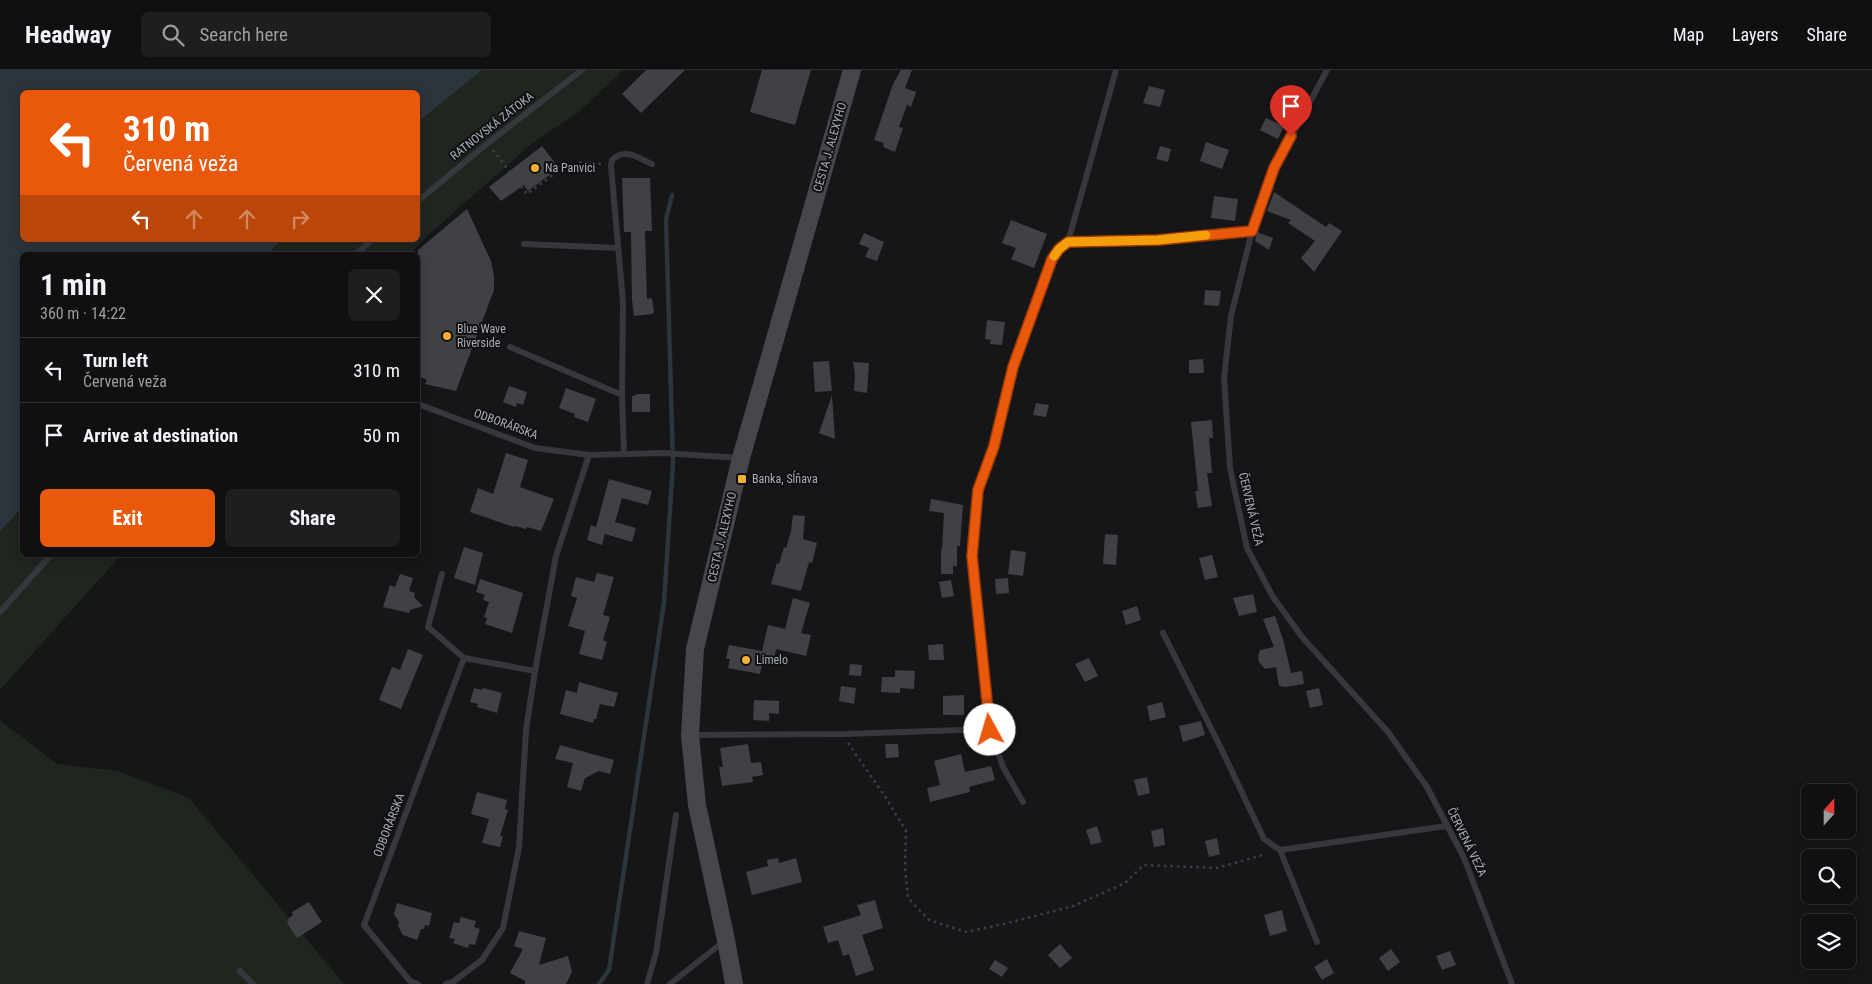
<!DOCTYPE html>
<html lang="en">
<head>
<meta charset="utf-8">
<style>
  body { margin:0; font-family:"Roboto Condensed",sans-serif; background:#1e1e20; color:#f1f3f6; height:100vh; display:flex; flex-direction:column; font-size:19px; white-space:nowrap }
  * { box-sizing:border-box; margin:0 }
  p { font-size:16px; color:#9c9d9f }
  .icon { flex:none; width:28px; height:28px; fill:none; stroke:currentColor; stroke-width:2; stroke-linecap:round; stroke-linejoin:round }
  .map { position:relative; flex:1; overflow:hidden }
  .details { position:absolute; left:20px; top:182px; width:400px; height:305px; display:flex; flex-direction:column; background:#101012; border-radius:8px; box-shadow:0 2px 12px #0003,0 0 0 1px #303032 }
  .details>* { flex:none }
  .guide { position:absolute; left:20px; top:20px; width:400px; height:152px; border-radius:8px; box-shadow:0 2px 12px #0003,0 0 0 1px #303032; background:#ea580c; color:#fff; overflow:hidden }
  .needle { width:32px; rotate:21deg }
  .buttons { position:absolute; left:1801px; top:714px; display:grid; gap:10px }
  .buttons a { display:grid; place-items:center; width:55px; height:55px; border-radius:8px; background:#101012; box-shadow:0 2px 12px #0003,0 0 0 1px #303032; font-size:25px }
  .pin { position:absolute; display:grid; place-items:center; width:42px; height:42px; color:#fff; margin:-51px -21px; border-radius:50% 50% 50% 0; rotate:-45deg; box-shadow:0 0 5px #0007 }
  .pin .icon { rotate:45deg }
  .me { position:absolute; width:55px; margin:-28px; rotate:354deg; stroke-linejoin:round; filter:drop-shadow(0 0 4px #0008) }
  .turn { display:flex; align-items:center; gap:18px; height:105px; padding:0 20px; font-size:22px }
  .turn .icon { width:65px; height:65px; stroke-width:2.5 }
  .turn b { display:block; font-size:35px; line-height:42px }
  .lanes { display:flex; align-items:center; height:48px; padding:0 20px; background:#0003; justify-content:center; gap:25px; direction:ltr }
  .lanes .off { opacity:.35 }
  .round { display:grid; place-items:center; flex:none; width:52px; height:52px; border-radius:8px; background:#1e1e20 }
  .headline { display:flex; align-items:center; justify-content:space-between; height:85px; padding:0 20px }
  h1 { font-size:30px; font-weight:700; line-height:38px }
  .action { display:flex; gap:10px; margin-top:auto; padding:10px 20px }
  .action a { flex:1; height:58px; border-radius:8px; background:#ea580c; color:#fff; font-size:20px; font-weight:700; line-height:58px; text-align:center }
  .action a+a { background:#1e1e20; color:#f1f3f6 }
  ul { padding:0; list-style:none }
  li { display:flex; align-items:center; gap:15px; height:65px; padding:0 20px; border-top:1px solid #303032 }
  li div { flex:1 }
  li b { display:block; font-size:19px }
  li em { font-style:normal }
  header { display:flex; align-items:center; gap:30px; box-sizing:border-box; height:70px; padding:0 25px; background:#101012; border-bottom:1px solid #303032 }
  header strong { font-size:24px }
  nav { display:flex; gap:28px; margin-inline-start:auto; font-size:18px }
  .search { width:350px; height:45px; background:#1e1e20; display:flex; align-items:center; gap:12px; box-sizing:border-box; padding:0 18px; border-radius:8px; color:#9c9d9f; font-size:19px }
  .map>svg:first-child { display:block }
  .green { fill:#1e261f }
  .water { fill:#2c353c }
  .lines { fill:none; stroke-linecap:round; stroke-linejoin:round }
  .stream { stroke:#2c353c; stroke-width:4.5 }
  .building { fill:#404145 }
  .path { stroke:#3d3f44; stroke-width:2.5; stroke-dasharray:2.5 4; stroke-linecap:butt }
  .lane { stroke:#37383d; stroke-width:6 }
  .secondary { stroke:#45474d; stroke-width:18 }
  .route-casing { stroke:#983908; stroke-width:12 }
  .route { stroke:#ea580c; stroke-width:9 }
  .slow { stroke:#f59e0b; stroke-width:9 }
  .poi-dot { fill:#f2b134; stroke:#111113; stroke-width:2 }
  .labels { text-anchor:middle; stroke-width:4; stroke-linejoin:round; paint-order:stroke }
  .street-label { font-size:12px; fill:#a8adb8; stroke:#111113 }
  .poi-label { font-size:12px; fill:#a8adb8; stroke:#111113; text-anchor:start }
</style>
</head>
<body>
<header>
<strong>Headway</strong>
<div class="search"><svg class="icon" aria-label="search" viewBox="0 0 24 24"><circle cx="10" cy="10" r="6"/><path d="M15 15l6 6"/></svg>Search here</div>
<nav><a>Map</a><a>Layers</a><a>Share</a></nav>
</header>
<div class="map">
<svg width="1872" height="914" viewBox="0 0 1872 914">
  <rect width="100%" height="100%" fill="#161618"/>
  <path class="green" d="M 482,0 L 623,0 L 579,42 L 535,71 L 427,166 L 409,185 L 266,185 L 282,170 L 418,170 L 418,52 Z
    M 22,437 L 22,485 L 121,485 L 0,620 L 0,462 Z
    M 0,650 L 57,694 L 118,701 L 189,728 L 344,914 L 0,914 Z"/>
  <path class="water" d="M 0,0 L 482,0 L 418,52 L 418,22 L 22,22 L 22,170 L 282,170 L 266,185 L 22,185 L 22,437 L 0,462 Z"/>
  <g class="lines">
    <path class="stream" d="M 599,914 L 609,900 L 664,533 L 673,393 L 666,149 L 672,125"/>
  </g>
  <path class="building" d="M 646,0 L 685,0 L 641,43 L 622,24 Z
    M 762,0 L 811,0 L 795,55 L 750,42 Z
    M 901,0 L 912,0 L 905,18 L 916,22 L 911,37 L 907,35 L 899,57 L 903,58 L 895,82 L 883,77 L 884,73 L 874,70 L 893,14 Z
    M 1149,16 L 1165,20 L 1160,37 L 1143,33 Z
    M 1266,48 L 1284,56 L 1278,69 L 1260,60 Z
    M 1206,72 L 1229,80 L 1222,99 L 1200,91 Z
    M 542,76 L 559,98 L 528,121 L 524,115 L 501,131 L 489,117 Z
    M 1160,76 L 1171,79 L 1168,92 L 1156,89 Z
    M 622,108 L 650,108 L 652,161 L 645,161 L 647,229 L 652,228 L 654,242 L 652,244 L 634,246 L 632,230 L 631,162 L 624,162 Z
    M 1274,122 L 1326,157 L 1329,153 L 1342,161 L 1314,202 L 1301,188 L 1315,171 L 1288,153 L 1291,150 L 1267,141 Z
    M 1214,126 L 1238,129 L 1235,151 L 1211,148 Z
    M 467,139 L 491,191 L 494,206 L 494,220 L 456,321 L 425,314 L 427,310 L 418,306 L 418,180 Z
    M 1011,150 L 1047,164 L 1034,198 L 1011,189 L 1016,178 L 1002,173 Z
    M 1257,162 L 1273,168 L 1269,180 L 1255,171 Z
    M 864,163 L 884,172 L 877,191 L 865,187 L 869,178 L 859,174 Z
    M 1205,220 L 1221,221 L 1219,236 L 1204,235 Z
    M 987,250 L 1005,252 L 1002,275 L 990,274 L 991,270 L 985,269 Z
    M 1203,289 L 1204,303 L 1189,303 L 1189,290 Z
    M 829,291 L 832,321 L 815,322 L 813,292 Z
    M 853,292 L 869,293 L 867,323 L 854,321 L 855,305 Z
    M 509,316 L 527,322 L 523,335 L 517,333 L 516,337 L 503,332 Z
    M 566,318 L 596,329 L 588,352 L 574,347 L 575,344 L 559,338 Z
    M 636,324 L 650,324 L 650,342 L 632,342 L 632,326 L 636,325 Z
    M 832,325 L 835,369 L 819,363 Z
    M 1036,333 L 1049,335 L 1046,347 L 1033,345 Z
    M 1212,350 L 1213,368 L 1209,368 L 1212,403 L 1207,403 L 1212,436 L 1198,438 L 1195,421 L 1198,421 L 1191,352 Z
    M 506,383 L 528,390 L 520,417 L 554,429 L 541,461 L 527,457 L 526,459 L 515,456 L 514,457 L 470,442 L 478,418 L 493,424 Z
    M 609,409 L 652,421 L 648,435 L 622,428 L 615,452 L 636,458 L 632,472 L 605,464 L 602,475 L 587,470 L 591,455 L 596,457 Z
    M 931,429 L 963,435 L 960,476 L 957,476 L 957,496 L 953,496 L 953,504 L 941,504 L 941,479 L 942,479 L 944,443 L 929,441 Z
    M 793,445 L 805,446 L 803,469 L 817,473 L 812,493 L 809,492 L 801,521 L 771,514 L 777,493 L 779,494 L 784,477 L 786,478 L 791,461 Z
    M 1105,464 L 1118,465 L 1116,495 L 1103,494 Z
    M 464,477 L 483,483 L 475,515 L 454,508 Z
    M 1011,480 L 1026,482 L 1023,506 L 1008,504 Z
    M 1212,485 L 1218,507 L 1205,510 L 1199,488 Z
    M 597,503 L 614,507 L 603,545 L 610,547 L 603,570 L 607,572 L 602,590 L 579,584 L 585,561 L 568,556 L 577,528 L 571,526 L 576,507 L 594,512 Z
    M 400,504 L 413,508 L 409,521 L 415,523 L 414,527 L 423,536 L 410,540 L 409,543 L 383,537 L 390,515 L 395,517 Z
    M 1008,508 L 1009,523 L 996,524 L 995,509 Z
    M 480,509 L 523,523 L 512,563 L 485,554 L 487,548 L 484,547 L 489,532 L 483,530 L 485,525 L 476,522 Z
    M 951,510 L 954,526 L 942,528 L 939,512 Z
    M 1253,524 L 1257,542 L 1239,546 L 1233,528 Z
    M 793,528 L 810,533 L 801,563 L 811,565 L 806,586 L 776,579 L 773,596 L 762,594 L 760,604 L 728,598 L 730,589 L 726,589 L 729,575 L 762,581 L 768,555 L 785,559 Z
    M 1137,536 L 1141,550 L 1126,555 L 1122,541 Z
    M 1275,546 L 1283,569 L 1291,603 L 1302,601 L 1304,614 L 1285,617 L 1279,616 L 1276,597 L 1265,599 L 1259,592 L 1258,586 L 1260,580 L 1274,577 L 1263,549 Z
    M 943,574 L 944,590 L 929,590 L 928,575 Z
    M 408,579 L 423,585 L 401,639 L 379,630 L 392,597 L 400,600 Z
    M 1089,588 L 1098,606 L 1085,612 L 1075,594 Z
    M 850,594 L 862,595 L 861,606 L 849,605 Z
    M 895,600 L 915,601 L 914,619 L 900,618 L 900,623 L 881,622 L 882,607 L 895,607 Z
    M 579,612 L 618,623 L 614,637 L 600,634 L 596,649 L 594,649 L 593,653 L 560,644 L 566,620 L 577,623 Z
    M 841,616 L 856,618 L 854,634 L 839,631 Z
    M 474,618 L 482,620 L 483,618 L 502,623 L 497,643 L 477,637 L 478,634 L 470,632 Z
    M 1319,618 L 1323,635 L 1310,638 L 1306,621 Z
    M 964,625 L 964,645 L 943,645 L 943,626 Z
    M 754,630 L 779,631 L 779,644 L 769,643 L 769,651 L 753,650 Z
    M 1162,632 L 1166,647 L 1150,651 L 1147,636 Z
    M 1201,651 L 1205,665 L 1183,672 L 1179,656 Z
    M 748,674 L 751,693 L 761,692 L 763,705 L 752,707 L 753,712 L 722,716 L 719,697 L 723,697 L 720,678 Z
    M 885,674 L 898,674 L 899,687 L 886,688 Z
    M 560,675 L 614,690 L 610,704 L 599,701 L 585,708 L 581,721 L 567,717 L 573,693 L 555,689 Z
    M 961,684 L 965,702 L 991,696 L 995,710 L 969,717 L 970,722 L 930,732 L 927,718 L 940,715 L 934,691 Z
    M 1147,707 L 1150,723 L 1138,726 L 1134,710 Z
    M 477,722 L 507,730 L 505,739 L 508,740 L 500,766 L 503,766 L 500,777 L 482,773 L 489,749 L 471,744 Z
    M 1097,756 L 1102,772 L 1091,775 L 1086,760 Z
    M 1163,758 L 1165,775 L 1154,777 L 1151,761 Z
    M 1217,768 L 1220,784 L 1209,787 L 1205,771 Z
    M 778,788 L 779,793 L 796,788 L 802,812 L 752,825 L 746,802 L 768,796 L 767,790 Z
    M 875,830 L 883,858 L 862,865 L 874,900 L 856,906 L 849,884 L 843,886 L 838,870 L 828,873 L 823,857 L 861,845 L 857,835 Z
    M 309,832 L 322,852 L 297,868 L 287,853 L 289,848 L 293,845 L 292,842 Z
    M 397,833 L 432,843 L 429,856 L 425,855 L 424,859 L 421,859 L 417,870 L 403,865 L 398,856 L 399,852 L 394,844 Z
    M 1282,840 L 1287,861 L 1270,866 L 1264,845 Z
    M 461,847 L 476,851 L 474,857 L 480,859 L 475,875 L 469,874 L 468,878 L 453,873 L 455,869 L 449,868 L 454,852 L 459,853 Z
    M 519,861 L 546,868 L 539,895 L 568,886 L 572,902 L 566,914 L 525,914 L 525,911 L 510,903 L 523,879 L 514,876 Z
    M 1060,874 L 1072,888 L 1060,898 L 1048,885 Z
    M 1391,879 L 1400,892 L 1388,901 L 1379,888 Z
    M 1450,881 L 1456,895 L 1442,900 L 1436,886 Z
    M 1327,889 L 1334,903 L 1322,910 L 1314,897 Z
    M 995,890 L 1008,898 L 1002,907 L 989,899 Z"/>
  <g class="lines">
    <path class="path" d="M 493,80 L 527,124 L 561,99 L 582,92 L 602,94
      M 848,673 L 886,728 L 906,761 L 905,798 L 908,828 L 929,850 L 966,862 L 1004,854 L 1073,836 L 1125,813 L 1144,795 L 1217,798 L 1266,784"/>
    <path class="lane" d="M 1327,0 L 1275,98 L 1252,161 L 1231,246 L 1224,308 L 1230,398 L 1247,478 L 1273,527 L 1302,567 L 1388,662 L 1427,717 L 1464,788 L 1512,914
      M 418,131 L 488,73 L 582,0
      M 1068,172 L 1116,0
      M 524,174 L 618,178
      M 355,185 L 372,170
      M 510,277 L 622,325
      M 418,334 L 535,378 L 589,385 L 663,383 L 739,388
      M 624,384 L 622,325 L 623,232 L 611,96 L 612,90 C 625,77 638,88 652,94
      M 442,504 L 428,557 L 464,588
      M 0,542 L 51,485
      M 1163,563 L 1220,676 L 1264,769 L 1280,780 L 1317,872
      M 691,665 L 845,664 L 990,659
      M 1023,732 L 1003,697 L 990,659 L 972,485 L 978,420 L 994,376 L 1013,297 L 1052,189 L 1059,179 L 1068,172 L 1158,170 L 1252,161
      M 1280,780 L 1446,756
      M 240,901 L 253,914
      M 418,914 L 410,911 L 364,855 L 464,588 L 535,601
      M 446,914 L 453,912 L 482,890 L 503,858 L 519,777 L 526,660 L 535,601 L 556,486 L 589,385
      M 647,914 L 656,883 L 676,745
      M 670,914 L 723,872"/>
    <path class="secondary" d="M 734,914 L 726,870 L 697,735 L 690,665 L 695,579 L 741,388 L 852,0"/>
  </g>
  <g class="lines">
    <g class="route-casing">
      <path id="route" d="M 990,660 L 972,486 L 978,420 L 994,376 L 1013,297 L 1052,189 L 1059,179 L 1068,172 L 1158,170 L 1252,161 L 1274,98 L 1291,66"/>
    </g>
    <use href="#route" class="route"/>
    <path class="slow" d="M 1054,186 L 1059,179 L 1068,172 L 1158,170 L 1206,165"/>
  </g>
  <g class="poi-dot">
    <circle cx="535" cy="98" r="5"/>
    <circle cx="447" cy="266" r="5"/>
    <rect x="737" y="404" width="10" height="10" rx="2.5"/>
    <circle cx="746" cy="590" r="5"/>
  </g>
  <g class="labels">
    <g class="street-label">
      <text transform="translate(492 56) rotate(-38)" y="4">RATNOVSKÁ ZÁTOKA</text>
      <text transform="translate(830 77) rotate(-74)" y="4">CESTA J. ALEXYHO</text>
      <text transform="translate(506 354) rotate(20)" y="4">ODBORÁRSKA</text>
      <text transform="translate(1251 439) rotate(77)" y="4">ČERVENÁ VEŽA</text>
      <text transform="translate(722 467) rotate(-77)" y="4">CESTA J. ALEXYHO</text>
      <text transform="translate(389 755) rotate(-69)" y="4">ODBORÁRSKA</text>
      <text transform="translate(1467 772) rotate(64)" y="4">ČERVENÁ VEŽA</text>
    </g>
    <g class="poi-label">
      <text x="545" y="102">Na Panvici</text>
      <text x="457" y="263">Blue Wave<tspan x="457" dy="14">Riverside</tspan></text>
      <text x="752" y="413">Banka, Sĺňava</text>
      <text x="756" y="594">Limelo</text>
    </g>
  </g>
</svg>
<div class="buttons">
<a><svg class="needle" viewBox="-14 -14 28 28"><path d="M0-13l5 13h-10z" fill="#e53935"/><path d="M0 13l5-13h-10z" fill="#9c9d9f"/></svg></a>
<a><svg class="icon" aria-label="search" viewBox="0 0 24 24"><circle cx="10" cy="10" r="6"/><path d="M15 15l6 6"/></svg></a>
<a><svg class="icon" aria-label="layers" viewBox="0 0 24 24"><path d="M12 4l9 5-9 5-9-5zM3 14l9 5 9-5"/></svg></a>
</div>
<div class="pin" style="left:1291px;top:66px;background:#d93025"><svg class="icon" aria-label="arrive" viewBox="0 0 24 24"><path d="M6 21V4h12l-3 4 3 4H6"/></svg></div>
<svg class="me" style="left:990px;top:660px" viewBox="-20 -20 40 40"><circle r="19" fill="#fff"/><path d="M0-13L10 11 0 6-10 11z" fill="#ea580c"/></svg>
<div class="guide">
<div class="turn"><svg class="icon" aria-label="left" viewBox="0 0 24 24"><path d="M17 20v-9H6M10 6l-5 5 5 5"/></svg><div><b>310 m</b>Červená veža</div></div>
<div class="lanes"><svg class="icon" aria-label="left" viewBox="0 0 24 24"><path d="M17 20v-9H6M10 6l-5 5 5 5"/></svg><svg class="icon off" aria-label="ahead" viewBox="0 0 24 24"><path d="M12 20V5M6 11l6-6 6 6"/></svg><svg class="icon off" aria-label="ahead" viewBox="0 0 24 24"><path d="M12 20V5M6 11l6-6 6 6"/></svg><svg class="icon off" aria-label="right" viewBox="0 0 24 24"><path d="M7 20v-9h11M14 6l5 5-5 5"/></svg></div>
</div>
<section class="details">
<div class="headline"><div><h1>1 min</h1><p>360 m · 14:22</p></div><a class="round"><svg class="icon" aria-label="close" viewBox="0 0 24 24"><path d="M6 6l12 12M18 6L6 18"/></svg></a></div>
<ul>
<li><svg class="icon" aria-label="left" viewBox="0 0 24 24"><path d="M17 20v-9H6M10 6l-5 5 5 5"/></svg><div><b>Turn left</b><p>Červená veža</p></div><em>310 m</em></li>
<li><svg class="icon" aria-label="arrive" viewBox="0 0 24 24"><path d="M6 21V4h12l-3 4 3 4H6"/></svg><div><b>Arrive at destination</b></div><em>50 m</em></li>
</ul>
<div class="action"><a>Exit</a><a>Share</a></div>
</section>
</div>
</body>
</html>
